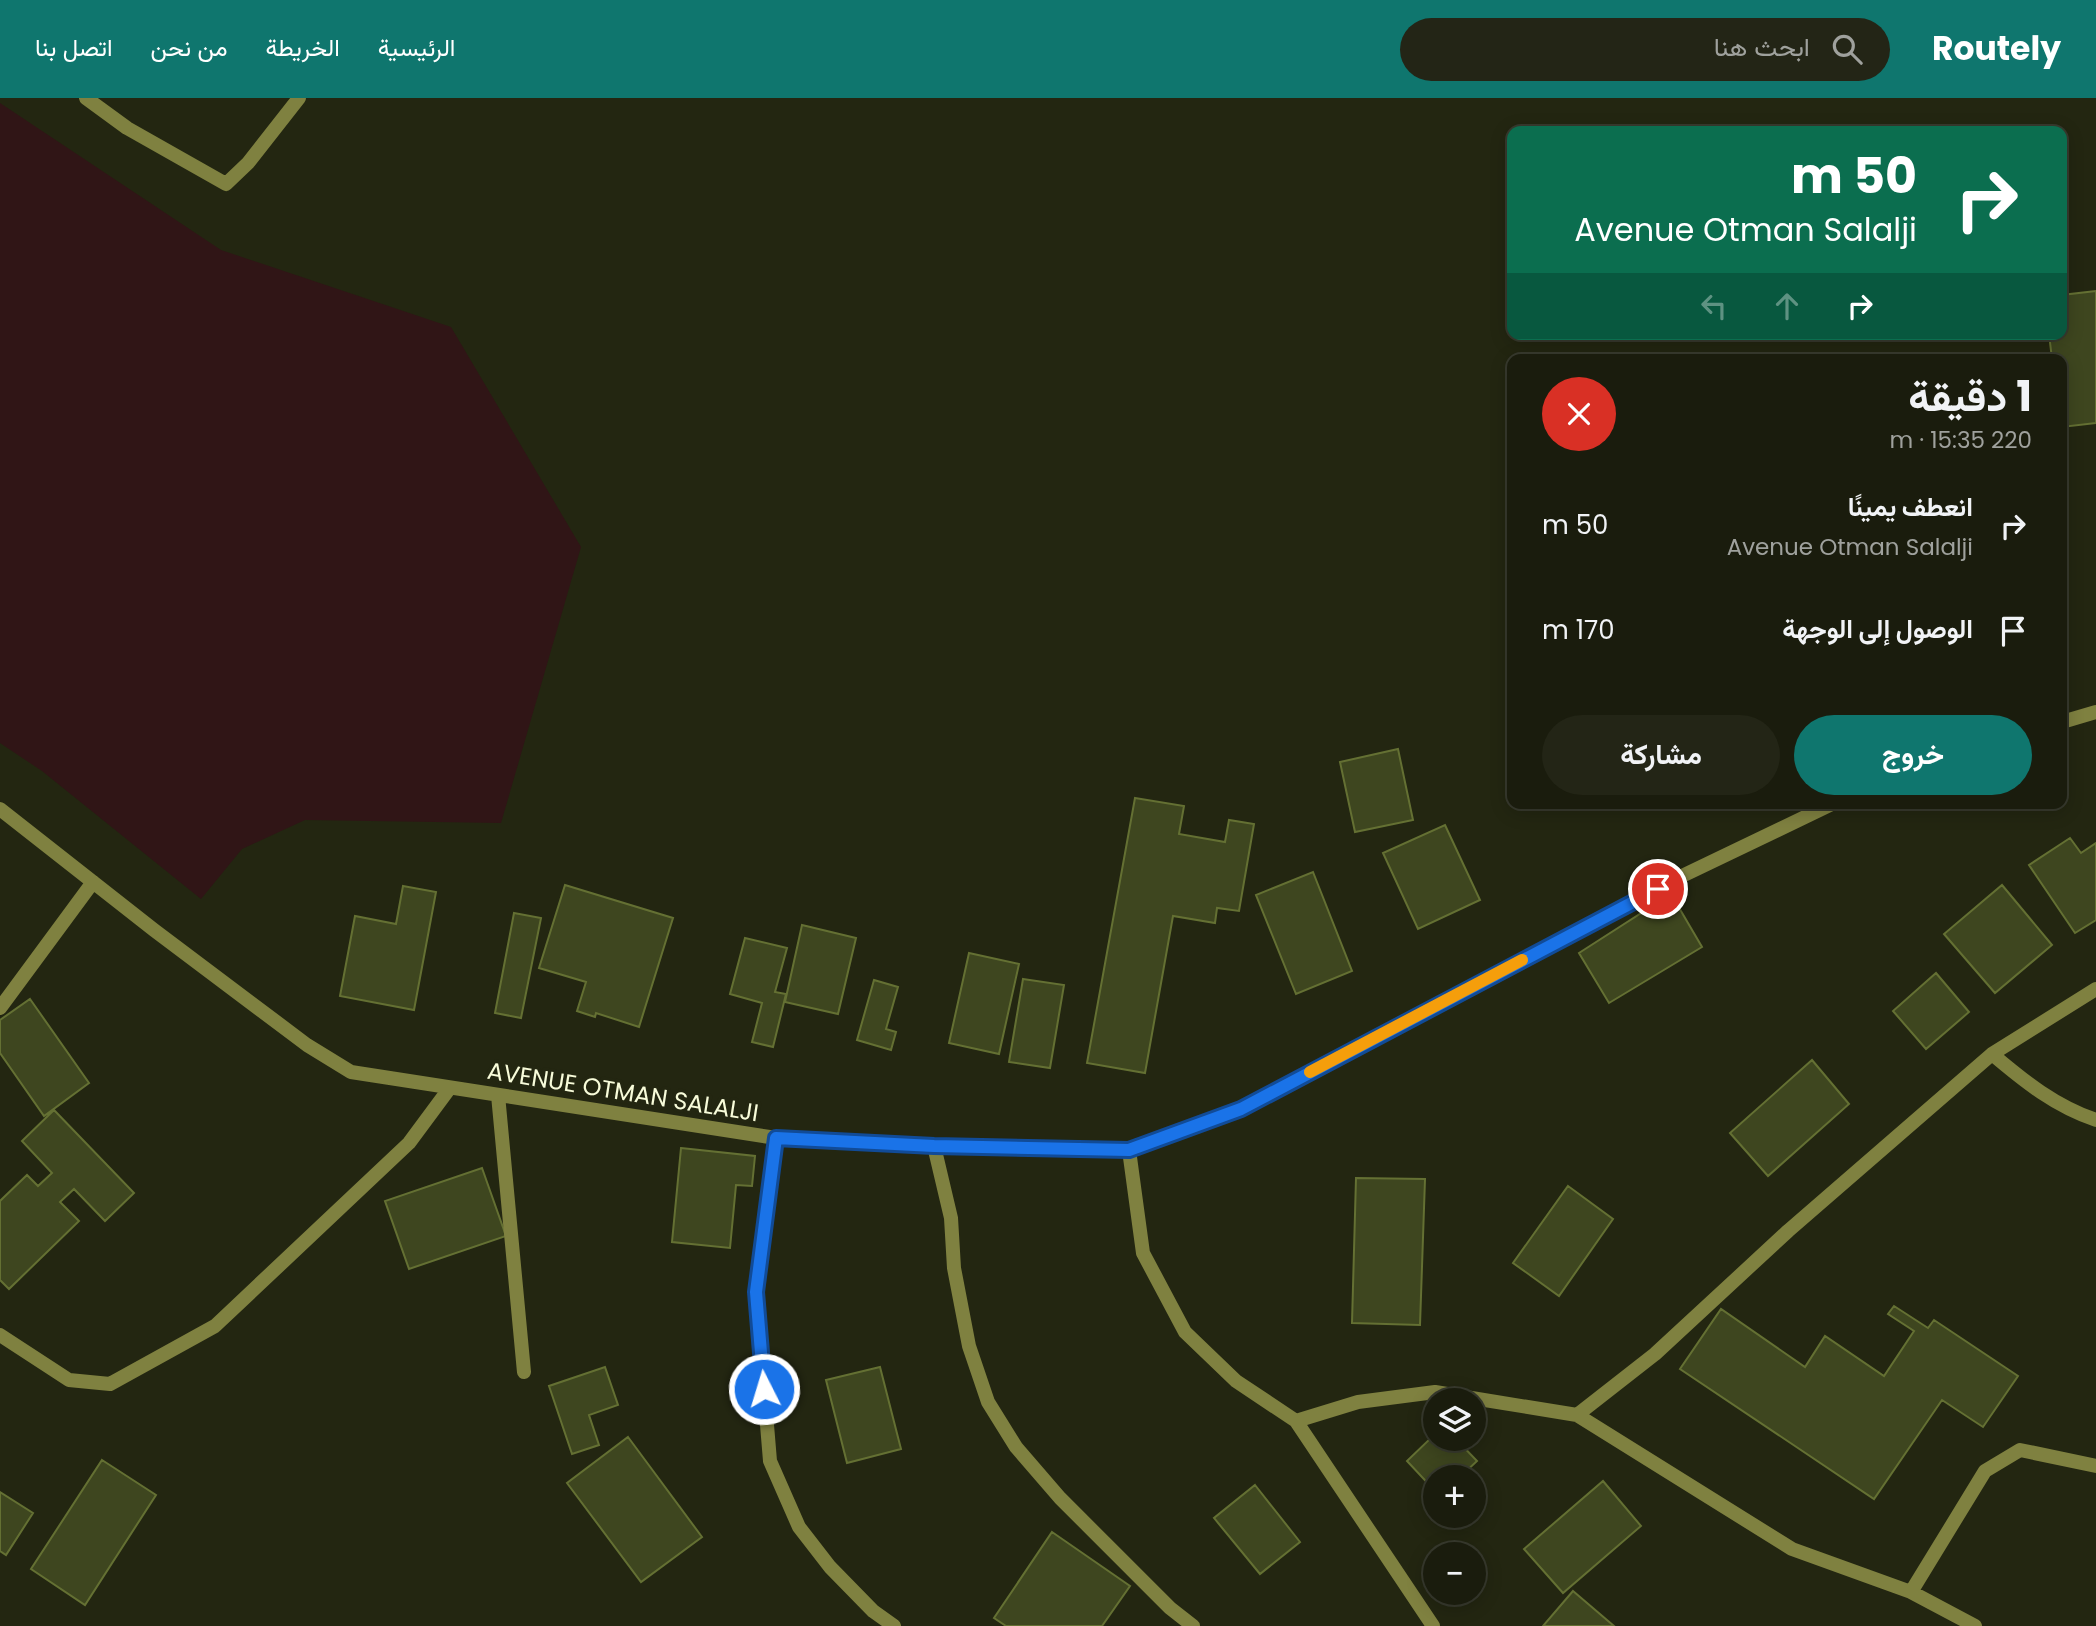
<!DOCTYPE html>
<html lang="ar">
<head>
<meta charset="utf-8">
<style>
  body { margin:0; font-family:Poppins,Vazirmatn,sans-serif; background:#232516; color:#f1f3f6; direction:rtl; height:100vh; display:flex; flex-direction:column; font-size:26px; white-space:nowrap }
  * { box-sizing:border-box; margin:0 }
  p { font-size:23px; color:#9fa19d }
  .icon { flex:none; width:38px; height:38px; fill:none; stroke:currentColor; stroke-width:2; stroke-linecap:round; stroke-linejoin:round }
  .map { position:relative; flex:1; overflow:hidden; direction:ltr }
  .details { position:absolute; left:1507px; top:256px; width:560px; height:455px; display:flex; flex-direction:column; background:#1a1c0d; border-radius:14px; box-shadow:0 4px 18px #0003,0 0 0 2px #383a2e; direction:rtl }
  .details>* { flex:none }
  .guide { position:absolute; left:1507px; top:28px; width:560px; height:214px; border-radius:14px; box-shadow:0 4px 18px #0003,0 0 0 2px #383a2e; direction:rtl; background:#0b6e4f; color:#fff; overflow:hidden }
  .controls { position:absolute; left:1423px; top:1290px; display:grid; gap:14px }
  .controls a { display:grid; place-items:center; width:63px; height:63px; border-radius:50%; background:#1a1c0d; box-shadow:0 4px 18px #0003,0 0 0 2px #383a2e; font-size:35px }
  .pin { position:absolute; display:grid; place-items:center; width:60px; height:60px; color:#fff; margin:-30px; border:4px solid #fff; border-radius:50%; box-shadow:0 2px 7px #0007 }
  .me { position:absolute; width:77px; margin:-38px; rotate:355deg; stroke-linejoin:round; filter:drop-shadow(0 0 5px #0008) }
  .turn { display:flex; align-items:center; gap:24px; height:147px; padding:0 35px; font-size:32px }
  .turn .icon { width:91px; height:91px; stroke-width:2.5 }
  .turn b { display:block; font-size:49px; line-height:60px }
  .lanes { display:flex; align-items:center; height:66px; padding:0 35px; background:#0003; justify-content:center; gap:35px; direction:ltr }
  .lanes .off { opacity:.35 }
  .round { display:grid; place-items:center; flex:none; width:74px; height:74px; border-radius:37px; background:#232516 }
  .summary { display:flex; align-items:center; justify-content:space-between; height:119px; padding:0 35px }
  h1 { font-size:42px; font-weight:700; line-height:52px }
  .cta { display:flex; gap:14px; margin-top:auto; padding:14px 35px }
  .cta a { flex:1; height:80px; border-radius:42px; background:#0f766e; color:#fff; font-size:28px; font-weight:700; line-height:80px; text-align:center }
  .cta a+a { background:#232516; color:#f1f3f6 }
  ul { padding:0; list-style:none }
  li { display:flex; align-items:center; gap:21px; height:105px; padding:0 35px }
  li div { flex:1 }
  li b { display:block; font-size:26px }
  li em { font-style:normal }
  header { display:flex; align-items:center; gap:42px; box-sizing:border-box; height:98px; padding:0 35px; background:#0f766e; color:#fff }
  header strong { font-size:33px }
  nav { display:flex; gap:38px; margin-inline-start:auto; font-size:24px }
  .search { width:490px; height:63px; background:#232516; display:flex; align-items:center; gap:18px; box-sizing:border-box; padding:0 24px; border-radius:38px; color:#9fa19d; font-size:26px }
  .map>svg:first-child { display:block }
  .green { fill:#301516 }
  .building { fill:#3e461f; stroke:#647033; stroke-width:2 }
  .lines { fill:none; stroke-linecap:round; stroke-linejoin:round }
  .street { stroke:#7f8140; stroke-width:14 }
  .route-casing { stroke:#114b97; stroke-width:18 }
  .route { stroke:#1a73e8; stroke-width:12 }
  .slow { stroke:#f59e0b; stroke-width:12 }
  .labels { text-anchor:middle; stroke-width:7; stroke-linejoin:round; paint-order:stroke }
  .street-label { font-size:24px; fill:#f8fcda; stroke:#232611 }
</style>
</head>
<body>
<header>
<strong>Routely</strong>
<div class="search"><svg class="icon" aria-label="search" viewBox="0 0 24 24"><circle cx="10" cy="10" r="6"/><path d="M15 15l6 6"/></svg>ابحث هنا</div>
<nav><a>الرئيسية</a><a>الخريطة</a><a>من نحن</a><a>اتصل بنا</a></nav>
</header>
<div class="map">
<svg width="2096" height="1528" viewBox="0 0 2096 1528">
  <rect width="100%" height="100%" fill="#232611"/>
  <path class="green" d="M 0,5 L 221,152 L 451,229 L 581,449 L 501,725 L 305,722 L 242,751 L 201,801 L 42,673 L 0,645 Z"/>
  <path class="building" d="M 2096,193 L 2096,325 L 2062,329 L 2062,261 L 2052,261 L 2049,236 L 2062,236 L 2062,197 Z
    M 1398,651 L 1413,722 L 1355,734 L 1340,664 Z
    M 1135,700 L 1184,708 L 1179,736 L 1225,744 L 1229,722 L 1254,726 L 1239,813 L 1217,810 L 1215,825 L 1173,818 L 1145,975 L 1087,965 Z
    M 1445,727 L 1480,802 L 1418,831 L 1383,755 Z
    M 2070,740 L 2081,755 L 2096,745 L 2096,822 L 2075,835 L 2029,767 Z
    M 1313,774 L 1352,873 L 1296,896 L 1256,797 Z
    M 565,787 L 673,820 L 639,929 L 596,915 L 595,919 L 577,913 L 586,884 L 539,870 Z
    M 2002,787 L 2052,847 L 1995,895 L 1944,836 Z
    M 403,788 L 436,794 L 414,912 L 340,898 L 355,818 L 396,826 Z
    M 1671,796 L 1702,849 L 1609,905 L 1579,855 Z
    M 514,815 L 541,820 L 521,920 L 495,915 Z
    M 802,827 L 856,840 L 838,916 L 785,904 Z
    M 745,840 L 787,850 L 775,894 L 786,896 L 773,949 L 752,944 L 762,905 L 730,896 Z
    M 969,855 L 1019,866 L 999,956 L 949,945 Z
    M 1936,875 L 1969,914 L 1926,951 L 1893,913 Z
    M 1023,881 L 1064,887 L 1050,970 L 1009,964 Z
    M 874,882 L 898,889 L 886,931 L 896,934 L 891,952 L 857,942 Z
    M 30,901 L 89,985 L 44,1018 L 0,955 L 0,922 Z
    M 1812,962 L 1849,1006 L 1768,1078 L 1730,1035 Z
    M 54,1012 L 134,1095 L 105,1123 L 74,1091 L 60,1104 L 79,1123 L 9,1191 L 0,1182 L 0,1103 L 27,1077 L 38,1088 L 52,1075 L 22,1043 Z
    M 681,1050 L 755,1058 L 752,1088 L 736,1087 L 730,1150 L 672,1144 Z
    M 482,1070 L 506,1138 L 409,1171 L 385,1103 Z
    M 1356,1080 L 1425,1081 L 1420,1227 L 1352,1225 Z
    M 1568,1088 L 1613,1121 L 1559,1198 L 1513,1165 Z
    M 1894,1208 L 1928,1230 L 1934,1222 L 2018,1278 L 1983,1329 L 1942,1302 L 1874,1401 L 1680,1271 L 1721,1211 L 1805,1269 L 1825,1238 L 1884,1278 L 1914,1233 L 1888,1216 Z
    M 605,1269 L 618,1307 L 589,1317 L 599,1347 L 572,1356 L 549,1288 Z
    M 880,1269 L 901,1351 L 847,1365 L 826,1282 Z
    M 1435,1336 L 1435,1340 L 1455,1340 L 1477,1363 L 1460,1379 L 1435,1379 L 1435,1393 L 1407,1363 Z
    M 628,1339 L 702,1439 L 641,1484 L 567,1385 Z
    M 102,1362 L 156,1397 L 85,1507 L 31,1471 Z
    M 1603,1383 L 1641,1428 L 1563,1495 L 1524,1451 Z
    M 1255,1387 L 1300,1444 L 1260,1476 L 1214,1420 Z
    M 0,1394 L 33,1415 L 6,1457 L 0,1453 Z
    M 1052,1434 L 1130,1488 L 1102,1528 L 1006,1528 L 994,1520 Z
    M 1573,1493 L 1614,1528 L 1543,1528 Z"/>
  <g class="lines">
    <path class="street" d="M 86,0 L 127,30 L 226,86 L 248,65 L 299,0
      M 2062,624 L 2096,614
      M 0,711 L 154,832 L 307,947 L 351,974 L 776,1040 L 934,1048 L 1129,1052 L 1241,1011 L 1682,778 L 1834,705
      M 0,910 L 93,784
      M 1992,956 C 2025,984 2055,1008 2096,1022
      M 498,997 L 524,1274
      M 776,1040 L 756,1194 L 770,1363 L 799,1429 L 830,1469 L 873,1513 L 894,1528
      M 934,1048 L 951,1120 L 954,1170 L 969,1248 L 988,1304 L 1016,1349 L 1060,1400 L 1170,1510 L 1193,1528
      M 1129,1052 L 1143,1155 L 1185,1234 L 1236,1283 L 1296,1323 L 1433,1528
      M 0,1237 L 69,1282 L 110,1286 L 215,1228 L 409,1045 L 449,991
      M 1577,1317 L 1655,1256 L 1788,1133 L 1992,956 L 2096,891
      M 1296,1323 L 1358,1304 L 1435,1294 L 1577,1317 L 1792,1451 L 1911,1494 L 1975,1528
      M 1911,1494 L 1985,1373 L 2020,1352 L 2096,1368"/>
  </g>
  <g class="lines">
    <g class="route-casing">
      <path id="route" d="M 764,1291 L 756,1194 L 776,1040 L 934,1048 L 1129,1052 L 1241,1011 L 1658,791"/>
    </g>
    <use href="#route" class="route"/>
    <path class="slow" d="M 1310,974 L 1522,862"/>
  </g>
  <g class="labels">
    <g class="street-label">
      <text transform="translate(623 994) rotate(9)" y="8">AVENUE OTMAN SALALJI</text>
    </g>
  </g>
</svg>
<div class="controls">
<a><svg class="icon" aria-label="layers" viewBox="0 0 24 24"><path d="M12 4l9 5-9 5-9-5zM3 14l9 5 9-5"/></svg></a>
<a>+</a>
<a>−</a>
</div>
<div class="pin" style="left:1658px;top:791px;background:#d93025"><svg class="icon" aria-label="arrive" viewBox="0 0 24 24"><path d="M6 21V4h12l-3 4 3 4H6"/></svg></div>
<svg class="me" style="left:764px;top:1291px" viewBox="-20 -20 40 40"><circle r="17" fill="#1a73e8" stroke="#fff" stroke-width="3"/><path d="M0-11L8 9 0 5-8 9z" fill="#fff"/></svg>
<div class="guide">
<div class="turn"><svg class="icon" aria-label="right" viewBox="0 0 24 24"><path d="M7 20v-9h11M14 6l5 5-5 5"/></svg><div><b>50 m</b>Avenue Otman Salalji</div></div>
<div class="lanes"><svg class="icon off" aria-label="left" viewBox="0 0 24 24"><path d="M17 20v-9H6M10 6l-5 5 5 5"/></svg><svg class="icon off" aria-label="ahead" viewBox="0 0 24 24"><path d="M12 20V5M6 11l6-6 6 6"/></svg><svg class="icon" aria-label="right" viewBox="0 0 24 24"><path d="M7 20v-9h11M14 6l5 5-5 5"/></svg></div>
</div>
<section class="details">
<div class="summary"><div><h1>1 دقيقة</h1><p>220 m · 15:35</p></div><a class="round" style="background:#d93025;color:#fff"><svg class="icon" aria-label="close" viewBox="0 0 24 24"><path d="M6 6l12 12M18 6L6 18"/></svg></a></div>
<ul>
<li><svg class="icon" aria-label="right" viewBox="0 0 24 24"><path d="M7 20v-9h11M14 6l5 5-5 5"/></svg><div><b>انعطف يمينًا</b><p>Avenue Otman Salalji</p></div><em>50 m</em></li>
<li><svg class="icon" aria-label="arrive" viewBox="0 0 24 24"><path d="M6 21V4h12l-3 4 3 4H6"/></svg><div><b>الوصول إلى الوجهة</b></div><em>170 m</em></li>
</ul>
<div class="cta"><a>خروج</a><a>مشاركة</a></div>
</section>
</div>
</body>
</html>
